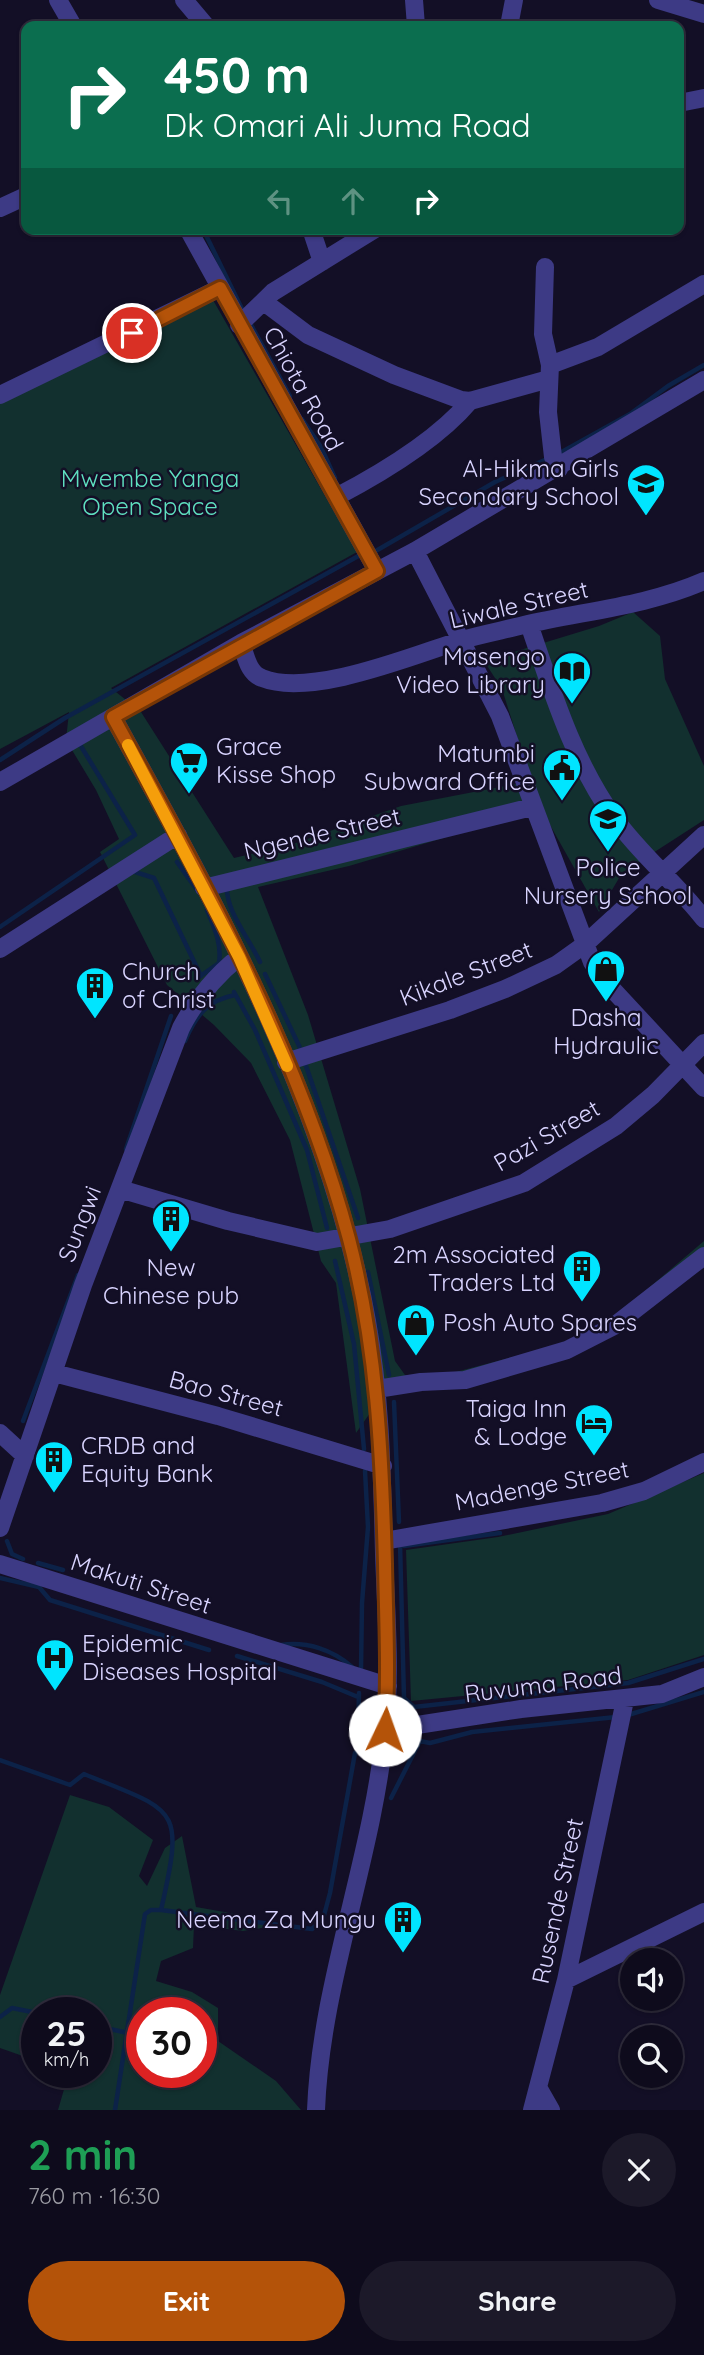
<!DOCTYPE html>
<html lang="en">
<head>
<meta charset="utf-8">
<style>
  body { margin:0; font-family:Quicksand,sans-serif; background:#1c1929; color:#f1f3f6; height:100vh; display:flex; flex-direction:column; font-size:26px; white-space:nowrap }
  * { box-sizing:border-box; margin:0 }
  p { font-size:23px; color:#9b9ba3 }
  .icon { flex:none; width:38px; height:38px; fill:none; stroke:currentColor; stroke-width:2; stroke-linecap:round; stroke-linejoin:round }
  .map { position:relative; height:2110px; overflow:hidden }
  .sheet { display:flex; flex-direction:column; background:#0e0b1c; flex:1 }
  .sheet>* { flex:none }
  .guide { position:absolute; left:21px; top:21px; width:663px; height:214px; border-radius:14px; box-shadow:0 2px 5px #0004,0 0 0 2px #2e2b3b; background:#0b6e4f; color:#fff; overflow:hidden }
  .tools { position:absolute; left:620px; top:1948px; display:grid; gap:14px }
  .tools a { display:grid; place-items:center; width:63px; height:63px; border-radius:50%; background:#0e0b1c; box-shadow:0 2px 5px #0004,0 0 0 2px #2e2b3b; font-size:35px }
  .speed { position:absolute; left:21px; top:1997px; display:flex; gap:14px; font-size:35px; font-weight:700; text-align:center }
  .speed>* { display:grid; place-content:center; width:91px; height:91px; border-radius:50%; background:#0e0b1c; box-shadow:0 2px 5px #0004,0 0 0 2px #2e2b3b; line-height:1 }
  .speed small { font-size:18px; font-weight:400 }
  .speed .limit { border:10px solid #d22; background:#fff; color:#111 }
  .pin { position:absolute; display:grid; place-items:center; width:60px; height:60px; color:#fff; margin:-30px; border:4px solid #fff; border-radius:50%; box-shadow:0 2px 7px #0007 }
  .me { position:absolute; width:77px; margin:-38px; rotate:3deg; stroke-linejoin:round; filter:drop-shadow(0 0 5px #0008) }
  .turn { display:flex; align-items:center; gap:24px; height:147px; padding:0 28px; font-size:32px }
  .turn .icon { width:91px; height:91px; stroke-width:2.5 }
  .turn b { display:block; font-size:49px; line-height:60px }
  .lanes { display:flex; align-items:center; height:66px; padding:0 28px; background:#0003; justify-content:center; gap:35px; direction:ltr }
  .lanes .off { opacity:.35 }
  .round { display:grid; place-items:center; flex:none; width:74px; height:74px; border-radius:37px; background:#1c1929 }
  .head { display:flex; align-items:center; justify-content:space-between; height:119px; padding:0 28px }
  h1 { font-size:42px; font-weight:700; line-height:52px; color:#1e9e55 }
  .primary-button { display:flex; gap:14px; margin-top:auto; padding:14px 28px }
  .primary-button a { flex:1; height:80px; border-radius:42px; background:#b45309; color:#fff; font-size:28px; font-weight:700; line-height:80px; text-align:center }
  .primary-button a+a { background:#1c1929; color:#f1f3f6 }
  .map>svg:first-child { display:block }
  .green { fill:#12302f; fill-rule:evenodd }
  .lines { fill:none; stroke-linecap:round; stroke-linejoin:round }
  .stream { stroke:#0c2248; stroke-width:4.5 }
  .minor { stroke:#3d3a85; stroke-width:18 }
  .route-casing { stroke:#753606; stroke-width:18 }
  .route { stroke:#b45309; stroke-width:12 }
  .slow { stroke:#f59e0b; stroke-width:12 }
  .labels { text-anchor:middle; stroke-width:5; stroke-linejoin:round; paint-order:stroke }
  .street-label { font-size:24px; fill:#d9d4ff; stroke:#130f26 }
  .poi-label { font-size:24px; fill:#d9d4ff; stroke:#130f26; text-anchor:end }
  .park-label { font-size:24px; fill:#5fe0c0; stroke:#130f26 }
</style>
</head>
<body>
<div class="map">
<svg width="704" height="2110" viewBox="0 0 704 2110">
  <rect width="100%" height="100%" fill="#130f26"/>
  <path class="green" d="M 209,293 L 357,552 L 111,688 L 141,712 L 234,858 L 293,844 L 401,806 L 531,781 L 502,689 L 484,661 L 599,626 L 633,612 L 660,636 L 665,679 L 704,766 L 704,820 L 622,873 L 599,912 L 541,809 L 349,866 L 258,887 L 308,1015 L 360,1189 L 395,1361 L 405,1375 L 444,1375 L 540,1350 L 578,1337 L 611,1320 L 704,1241 L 704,1260 L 634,1318 L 443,1385 L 382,1396 L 356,1433 L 336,1283 L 321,1261 L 290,1140 L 251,1063 L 214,1025 L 167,985 L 100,852 L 119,839 L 96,790 L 66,740 L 69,712 L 0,749 L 0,395 Z
    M 704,1473 L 704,1655 L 628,1680 L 411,1701 L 406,1550 L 498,1537 L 608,1514 Z
    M 70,1795 L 109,1807 L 153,1840 L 139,1876 L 147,1886 L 165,1848 L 182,1836 L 196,1907 L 236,1914 L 273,1926 L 243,1931 L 194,1925 L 193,1948 L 161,1961 L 156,1981 L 192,1992 L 218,2008 L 218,2041 L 276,2081 L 301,2110 L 58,2110 L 69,2072 L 96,2072 L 96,2012 L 37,2012 L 37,2061 L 0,2048 L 0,1995 ZM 201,2012 L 201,2072 L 142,2072 L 142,2012 Z"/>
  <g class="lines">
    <path class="stream" d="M 203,229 L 244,313
      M 249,321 L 290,396
      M 302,419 L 321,447 L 335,478
      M 558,454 L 630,414 L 668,386 L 704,365
      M 374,552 L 495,482 L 547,459
      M 0,760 L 65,718 L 362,554
      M 177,862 L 197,890
      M 132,871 L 154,878 L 201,976
      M 227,888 C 226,911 250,940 260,962
      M 0,927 L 135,835 L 79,743
      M 265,974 L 302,1052
      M 196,979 L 219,963 C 222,944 214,927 207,910
      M 234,992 L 255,1030 L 307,1150 L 327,1228
      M 185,1041 C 196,1015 208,1000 235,995
      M 304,1060 L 358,1218
      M 126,1149 L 171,1016
      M 335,1261 L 354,1344 L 364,1449
      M 368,1272 L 389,1375
      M 394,1402 L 399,1522
      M 23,1421 L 78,1275
      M 7,1541 L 12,1554 L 23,1559
      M 400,1543 L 404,1698 L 414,1707 L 628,1683 L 704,1659
      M 404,1546 L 500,1533
      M 38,1563 L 63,1570
      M 0,1578 L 39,1587 L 50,1600 L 209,1650
      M 281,1645 C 307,1641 333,1650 352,1667
      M 237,1656 L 322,1682 L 358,1697
      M 361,1670 L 362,1603 L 368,1527 L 365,1471
      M 628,1715 L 704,1692
      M 358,1732 L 359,1693
      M 0,1760 L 70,1785 L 84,1774 C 177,1812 185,1805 161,1910
      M 391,1798 L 420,1741 L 430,1743 L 472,1732 L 616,1717
      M 0,2017 L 12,2008 L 37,2013
      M 96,2026 L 128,2033
      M 115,2110 L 145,1914 L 151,1910 L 161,1910 L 312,1929 L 323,1919 L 330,1893 L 355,1753"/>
    <path class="minor" d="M 58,0 L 73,26
      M 184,0 L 206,26
      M 414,0 L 416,26
      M 658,0 L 704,14
      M 509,26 L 514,0
      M 679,103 L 704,98
      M 0,208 L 26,196
      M 188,229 L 377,571
      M 311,229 L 322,262
      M 545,267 L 543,334 L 550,365 L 548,412 L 553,457 L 559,469
      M 264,302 L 308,335 L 394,375 L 461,400 L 470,401 L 549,379
      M 239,325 L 273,292 L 375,229
      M 550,365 L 598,347 L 704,284
      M 0,395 L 220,288
      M 336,497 C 380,474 438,439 470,401
      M 415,551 L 500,716 L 592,962 L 603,979 L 704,1088
      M 529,624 C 552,691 573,761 615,819 C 641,855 677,884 704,919
      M 241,643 C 246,656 248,673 262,678 C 311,698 414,655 462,640 C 483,634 504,630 524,625 C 584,611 647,606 704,581
      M 113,717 C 216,904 329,1107 367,1321 C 381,1398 382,1475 384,1554 C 386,1612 391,1671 385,1729 C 373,1858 321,1981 316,2110
      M 0,782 L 241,643 L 415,551 L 704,380
      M 204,888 L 532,807
      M 0,949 L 178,835
      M 286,1062 L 450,1010 L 505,989 L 556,965 L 584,945 L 704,835
      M 120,1189 L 228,1221 L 317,1242 L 390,1229 L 524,1183 L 616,1126 L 653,1095 L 704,1043
      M 54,1373 L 218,1416 L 383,1466
      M 377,1389 L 421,1382 L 465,1380 L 567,1350 L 614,1326 L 704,1256
      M 0,1433 L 25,1456
      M 0,1528 L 83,1285 L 181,1028 C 196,999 214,977 239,957
      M 384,1541 L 602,1503 L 644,1491 L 704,1462
      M 0,1564 L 388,1686
      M 385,1730 L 521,1709 L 662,1694 L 704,1677
      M 566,1980 L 704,1912
      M 539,2089 L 551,2110
      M 532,2110 L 566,1980 L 625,1700"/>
  </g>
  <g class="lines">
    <g class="route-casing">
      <path id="route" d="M 132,333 L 220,288 L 377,571 L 113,717 C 204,883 300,1054 349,1239 C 377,1347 382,1453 385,1564 C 386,1619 389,1675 385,1730"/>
    </g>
    <use href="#route" class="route"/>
    <path class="slow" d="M 128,745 L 239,957 L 287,1066"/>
  </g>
  <defs>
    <g id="school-pin" transform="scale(2.0125)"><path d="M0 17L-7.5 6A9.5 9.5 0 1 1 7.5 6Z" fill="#00e5ff" stroke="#130f26"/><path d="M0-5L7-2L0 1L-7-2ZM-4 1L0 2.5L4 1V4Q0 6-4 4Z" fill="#111"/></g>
    <g id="library-pin" transform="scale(2.0125)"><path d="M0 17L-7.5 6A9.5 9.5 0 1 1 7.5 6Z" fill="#00e5ff" stroke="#130f26"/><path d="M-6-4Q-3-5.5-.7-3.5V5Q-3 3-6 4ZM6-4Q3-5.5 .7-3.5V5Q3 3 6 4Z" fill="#111"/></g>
    <g id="supermarket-pin" transform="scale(2.0125)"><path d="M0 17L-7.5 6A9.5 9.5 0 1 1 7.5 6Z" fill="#00e5ff" stroke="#130f26"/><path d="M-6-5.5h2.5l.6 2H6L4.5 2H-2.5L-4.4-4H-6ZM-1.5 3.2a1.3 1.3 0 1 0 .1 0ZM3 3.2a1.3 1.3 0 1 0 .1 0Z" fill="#111"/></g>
    <g id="civic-pin" transform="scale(2.0125)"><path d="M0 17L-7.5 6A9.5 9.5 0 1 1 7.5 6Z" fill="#00e5ff" stroke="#130f26"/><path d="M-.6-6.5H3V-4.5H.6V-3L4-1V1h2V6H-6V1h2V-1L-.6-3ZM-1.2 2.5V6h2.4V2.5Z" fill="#111"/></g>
    <g id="shop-pin" transform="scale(2.0125)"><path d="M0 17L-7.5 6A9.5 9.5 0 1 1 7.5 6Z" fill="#00e5ff" stroke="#130f26"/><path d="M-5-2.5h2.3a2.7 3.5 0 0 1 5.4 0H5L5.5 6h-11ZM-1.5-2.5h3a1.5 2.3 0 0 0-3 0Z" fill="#111"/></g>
    <g id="building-pin" transform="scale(2.0125)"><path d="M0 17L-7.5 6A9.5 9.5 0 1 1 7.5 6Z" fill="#00e5ff" stroke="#130f26"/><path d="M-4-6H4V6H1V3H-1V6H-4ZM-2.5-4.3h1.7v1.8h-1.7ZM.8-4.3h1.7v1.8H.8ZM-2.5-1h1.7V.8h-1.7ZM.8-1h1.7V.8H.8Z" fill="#111"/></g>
    <g id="hotel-pin" transform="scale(2.0125)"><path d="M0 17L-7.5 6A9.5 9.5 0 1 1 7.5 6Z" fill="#00e5ff" stroke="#130f26"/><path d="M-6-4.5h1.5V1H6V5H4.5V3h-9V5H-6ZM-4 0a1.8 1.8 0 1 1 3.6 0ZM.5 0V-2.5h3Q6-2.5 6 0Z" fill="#111"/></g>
    <g id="hospital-pin" transform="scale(2.0125)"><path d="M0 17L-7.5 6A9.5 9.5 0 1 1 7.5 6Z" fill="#00e5ff" stroke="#130f26"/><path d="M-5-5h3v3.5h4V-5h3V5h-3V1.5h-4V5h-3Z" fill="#111"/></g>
  </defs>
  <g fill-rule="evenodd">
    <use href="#school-pin" x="646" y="483"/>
    <use href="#library-pin" x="572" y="671"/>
    <use href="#supermarket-pin" x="189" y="761"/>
    <use href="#civic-pin" x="562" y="768"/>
    <use href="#school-pin" x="608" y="819"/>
    <use href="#shop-pin" x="606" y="969"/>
    <use href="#building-pin" x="95" y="986"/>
    <use href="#building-pin" x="171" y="1219"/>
    <use href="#building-pin" x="582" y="1269"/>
    <use href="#shop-pin" x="416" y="1323"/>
    <use href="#hotel-pin" x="594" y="1423"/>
    <use href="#building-pin" x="54" y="1460"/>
    <use href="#hospital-pin" x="55" y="1658"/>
    <use href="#building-pin" x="403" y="1920"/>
  </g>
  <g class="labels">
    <g class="street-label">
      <text transform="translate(303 389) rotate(61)" y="8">Chiota Road</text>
      <text transform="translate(519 605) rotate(-13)" y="8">Liwale Street</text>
      <text transform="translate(322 834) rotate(-13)" y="8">Ngende Street</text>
      <text transform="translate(466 974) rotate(-21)" y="8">Kikale Street</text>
      <text transform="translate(547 1136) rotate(-30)" y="8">Pazi Street</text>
      <text transform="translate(80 1224) rotate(-69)" y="8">Sungwi</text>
      <text transform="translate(226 1394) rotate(15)" y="8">Bao Street</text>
      <text transform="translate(542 1486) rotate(-11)" y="8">Madenge Street</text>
      <text transform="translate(141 1584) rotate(18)" y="8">Makuti Street</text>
      <text transform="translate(543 1685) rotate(-7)" y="8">Ruvuma Road</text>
      <text transform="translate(558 1901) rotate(-78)" y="8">Rusende Street</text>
    </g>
    <g class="poi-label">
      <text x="619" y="477">Al-Hikma Girls<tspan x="619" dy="28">Secondary School</tspan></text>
      <text x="545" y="665">Masengo<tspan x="545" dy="28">Video Library</tspan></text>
      <text x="216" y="755" text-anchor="start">Grace<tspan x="216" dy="28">Kisse Shop</tspan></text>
      <text x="535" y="762">Matumbi<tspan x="535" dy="28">Subward Office</tspan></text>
      <text x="608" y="876" text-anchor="middle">Police<tspan x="608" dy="28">Nursery School</tspan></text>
      <text x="122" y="980" text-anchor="start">Church<tspan x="122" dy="28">of Christ</tspan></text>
      <text x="606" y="1026" text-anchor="middle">Dasha<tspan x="606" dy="28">Hydraulic</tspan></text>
      <text x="555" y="1263">2m Associated<tspan x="555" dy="28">Traders Ltd</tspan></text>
      <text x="171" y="1276" text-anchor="middle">New<tspan x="171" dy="28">Chinese pub</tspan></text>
      <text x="443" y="1331" text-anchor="start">Posh Auto Spares</text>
      <text x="567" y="1417">Taiga Inn<tspan x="567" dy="28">&amp; Lodge</tspan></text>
      <text x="81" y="1454" text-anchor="start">CRDB and<tspan x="81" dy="28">Equity Bank</tspan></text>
      <text x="82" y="1652" text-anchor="start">Epidemic<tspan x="82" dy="28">Diseases Hospital</tspan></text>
      <text x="376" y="1928">Neema Za Mungu</text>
    </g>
    <g class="park-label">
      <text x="150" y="487">Mwembe Yanga<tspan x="150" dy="28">Open Space</tspan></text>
    </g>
  </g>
</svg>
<div class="tools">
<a><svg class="icon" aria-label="sound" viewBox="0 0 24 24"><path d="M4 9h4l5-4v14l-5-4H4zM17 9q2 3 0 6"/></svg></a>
<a><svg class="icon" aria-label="search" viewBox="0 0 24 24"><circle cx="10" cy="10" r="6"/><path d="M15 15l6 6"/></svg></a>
</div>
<div class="speed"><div>25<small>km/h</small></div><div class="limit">30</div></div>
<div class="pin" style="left:132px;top:333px;background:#d93025"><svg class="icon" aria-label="arrive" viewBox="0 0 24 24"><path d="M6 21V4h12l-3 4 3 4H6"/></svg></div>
<svg class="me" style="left:385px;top:1730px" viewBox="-20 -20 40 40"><circle r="19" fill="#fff"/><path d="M0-13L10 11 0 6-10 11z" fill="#b45309"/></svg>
<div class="guide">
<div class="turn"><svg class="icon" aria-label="right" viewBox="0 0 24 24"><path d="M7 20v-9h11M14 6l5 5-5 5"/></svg><div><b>450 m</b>Dk Omari Ali Juma Road</div></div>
<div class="lanes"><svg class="icon off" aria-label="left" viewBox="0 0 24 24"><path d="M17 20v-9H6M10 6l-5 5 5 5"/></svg><svg class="icon off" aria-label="ahead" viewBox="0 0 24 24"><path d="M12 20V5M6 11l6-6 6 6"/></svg><svg class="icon" aria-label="right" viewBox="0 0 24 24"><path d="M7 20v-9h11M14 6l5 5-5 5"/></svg></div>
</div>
</div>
<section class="sheet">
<div class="head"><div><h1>2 min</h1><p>760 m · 16:30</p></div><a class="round"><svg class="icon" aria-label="close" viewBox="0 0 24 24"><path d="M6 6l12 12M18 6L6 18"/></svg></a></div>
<div class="primary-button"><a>Exit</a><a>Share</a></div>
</section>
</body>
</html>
